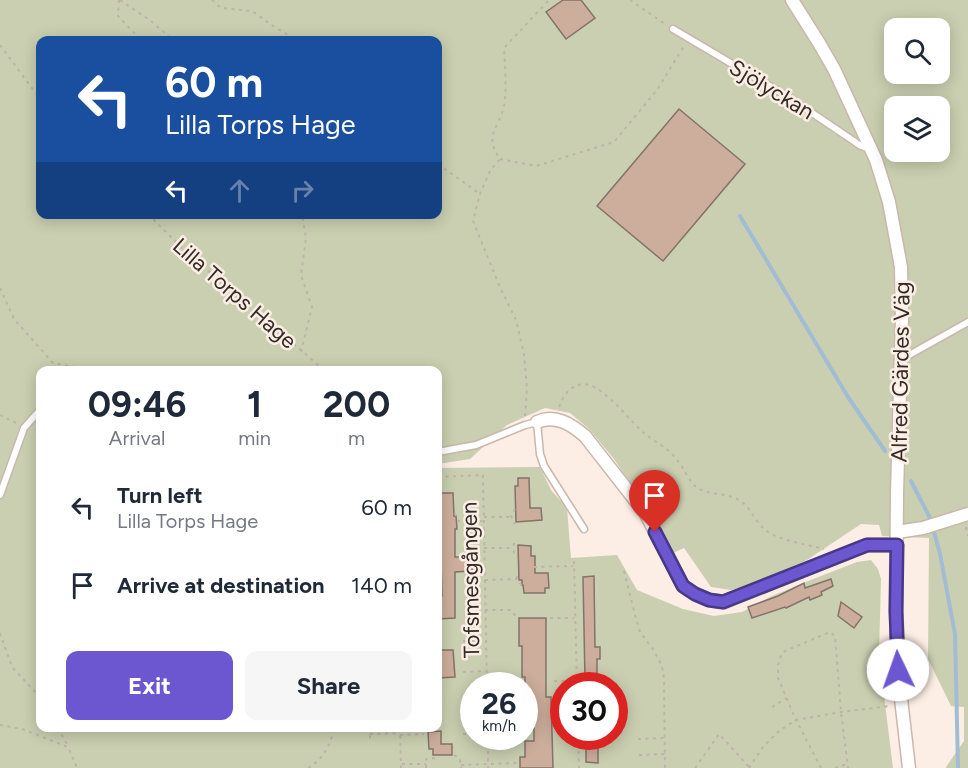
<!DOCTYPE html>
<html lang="en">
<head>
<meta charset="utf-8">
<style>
  body { margin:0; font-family:Figtree,sans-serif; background:#f6f6f7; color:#1f2937; height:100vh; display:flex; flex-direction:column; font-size:22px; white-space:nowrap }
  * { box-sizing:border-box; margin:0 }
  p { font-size:20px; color:#747a83 }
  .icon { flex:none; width:33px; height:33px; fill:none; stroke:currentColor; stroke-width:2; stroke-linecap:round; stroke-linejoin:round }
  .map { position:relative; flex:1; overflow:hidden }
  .side { position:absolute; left:36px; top:366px; width:406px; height:366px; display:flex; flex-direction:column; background:#fff; border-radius:12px; box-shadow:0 3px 15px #0003 }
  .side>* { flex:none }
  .guide { position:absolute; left:36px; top:36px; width:406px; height:183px; border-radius:12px; box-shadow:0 3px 15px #0003; background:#1a4fa0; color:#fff; overflow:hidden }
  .fabs { position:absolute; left:884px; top:18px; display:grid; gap:12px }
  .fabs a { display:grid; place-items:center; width:66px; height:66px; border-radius:12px; background:#fff; box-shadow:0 3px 15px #0003; font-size:30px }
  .speed { position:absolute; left:460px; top:672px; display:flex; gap:12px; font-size:30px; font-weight:700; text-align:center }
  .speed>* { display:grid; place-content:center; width:78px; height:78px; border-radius:50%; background:#fff; box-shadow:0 3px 15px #0003; line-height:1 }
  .speed small { font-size:15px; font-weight:400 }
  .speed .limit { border:9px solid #d22; background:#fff; color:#111 }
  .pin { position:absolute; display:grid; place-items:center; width:51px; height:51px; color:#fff; margin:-62px -26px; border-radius:50% 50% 50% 0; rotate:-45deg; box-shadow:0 0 6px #0007 }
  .pin .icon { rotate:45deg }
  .me { position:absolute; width:66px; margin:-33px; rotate:357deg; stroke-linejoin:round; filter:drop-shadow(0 0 4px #0008) }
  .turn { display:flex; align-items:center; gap:21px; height:126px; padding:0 30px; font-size:27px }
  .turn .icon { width:78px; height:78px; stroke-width:2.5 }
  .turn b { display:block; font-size:42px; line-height:51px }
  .lanes { display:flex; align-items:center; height:57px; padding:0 30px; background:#0003; justify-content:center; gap:30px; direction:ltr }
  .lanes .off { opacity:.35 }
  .eta { display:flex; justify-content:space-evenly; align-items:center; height:102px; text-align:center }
  .eta b { font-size:36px; font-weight:700; line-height:42px }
  .primary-button { display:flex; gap:12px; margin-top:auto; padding:12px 30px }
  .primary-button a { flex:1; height:69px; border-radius:12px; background:#6d57d1; color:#fff; font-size:24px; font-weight:700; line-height:69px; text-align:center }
  .primary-button a+a { background:#f6f6f7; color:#1f2937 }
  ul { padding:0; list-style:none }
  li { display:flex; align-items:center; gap:18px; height:78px; padding:0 30px }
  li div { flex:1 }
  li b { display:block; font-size:22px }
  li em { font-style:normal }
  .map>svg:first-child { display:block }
  .green { fill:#cacfb1; fill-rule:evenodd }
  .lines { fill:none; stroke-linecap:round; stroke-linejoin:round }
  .stream { stroke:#a2bcd4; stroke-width:4 }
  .building { fill:#cdae9c; stroke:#837369; stroke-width:1.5 }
  .service-casing { stroke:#c9b7ac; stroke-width:9 }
  .minor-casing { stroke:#c9b7ac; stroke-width:15 }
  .path { stroke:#beb2aa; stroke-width:2; stroke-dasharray:3 4.5; stroke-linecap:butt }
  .service { stroke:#fff; stroke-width:6 }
  .minor { stroke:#fff; stroke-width:12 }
  .route-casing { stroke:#473988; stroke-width:15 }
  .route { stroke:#6d57d1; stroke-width:10 }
  .labels { text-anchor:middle; stroke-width:5; stroke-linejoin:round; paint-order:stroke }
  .street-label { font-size:22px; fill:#322b27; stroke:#fdeee5 }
</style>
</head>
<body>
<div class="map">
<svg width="968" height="768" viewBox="0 0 968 768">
  <rect width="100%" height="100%" fill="#fdeee5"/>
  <path class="green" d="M 0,0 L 968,0 L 968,768 L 946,768 L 946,767 L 964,741 L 964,707 L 951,706 L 928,659 L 929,538 L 882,536 L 879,525 L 861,524 L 807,560 L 761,582 L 731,590 L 711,587 L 684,548 L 671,554 L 635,491 L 614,459 L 589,429 L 570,413 L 545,408 L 507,425 L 470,459 L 438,464 L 438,370 L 40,370 L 40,728 L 438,728 L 438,468 L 540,467 L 551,490 L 567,508 L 571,558 L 617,555 L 637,590 L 683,609 L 714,616 L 742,612 L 772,596 L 808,581 L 857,562 L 871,560 L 878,569 L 881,579 L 879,655 L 893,768 L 0,768 ZM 894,28 L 939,28 L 939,74 L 894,74 ZM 40,40 L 438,40 L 438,214 L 40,214 ZM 894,106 L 939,106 L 939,152 L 894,152 ZM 474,686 L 525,686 L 525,736 L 474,736 ZM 564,686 L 615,686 L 615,736 L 564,736 Z"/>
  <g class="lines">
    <path class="stream" d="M 740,216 L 848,397 L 885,451
      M 911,481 L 931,520
      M 934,532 L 940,554 L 955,634 L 958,768"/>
  </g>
  <path class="building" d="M 563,0 L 581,0 L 595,18 L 566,39 L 546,12 Z
    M 679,109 L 745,164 L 663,261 L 597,206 Z
    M 518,478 L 529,478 L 530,508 L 541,508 L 542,520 L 516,522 L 515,486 L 518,486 Z
    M 441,493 L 453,493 L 454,516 L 456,516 L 457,529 L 455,529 L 455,557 L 472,557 L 472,571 L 455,572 L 455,618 L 438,619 L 438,596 L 442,596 L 441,563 L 438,563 L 438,517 L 441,517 Z
    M 518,545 L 531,546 L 531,556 L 535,556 L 535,573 L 548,573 L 549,588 L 545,588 L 545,593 L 524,593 L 523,585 L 522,585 L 522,580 L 519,580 Z
    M 594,576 L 595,647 L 600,647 L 600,659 L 597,659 L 597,679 L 585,679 L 583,577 Z
    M 831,579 L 833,586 L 821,592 L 822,595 L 810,600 L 809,597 L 786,608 L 785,607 L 752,618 L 748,607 L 778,596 L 804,583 L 805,588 Z
    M 841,602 L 862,617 L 854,628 L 838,616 Z
    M 519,618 L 546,618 L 546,697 L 551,697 L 553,768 L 520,768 L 520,757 L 525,757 L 525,741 L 534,741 L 534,716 L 525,716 L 525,677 L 522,677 L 522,646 L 519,646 Z
    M 438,650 L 453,650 L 455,677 L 438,678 Z
    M 441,731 L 441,744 L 452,744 L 452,755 L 433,755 L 433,749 L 429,749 L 428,732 Z
    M 586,746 L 598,746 L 598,763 L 586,762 Z"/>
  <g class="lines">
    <g class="service-casing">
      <path id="service" d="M 673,29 L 790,98 L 861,146 L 867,148 L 869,148
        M 902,359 L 968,322
        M 438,452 L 476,445 L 525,425 L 537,422 L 540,454 L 544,466 L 584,529
        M 0,495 L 24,428 L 40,410"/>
    </g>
    <g class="minor-casing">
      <path id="minor" d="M 792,0 L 819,43 L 834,69 L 876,160 L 889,202 L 901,267 L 902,319 L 897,493 L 896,611 L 900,690 L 909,768
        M 537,422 C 555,414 571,424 585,436 L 646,514 L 683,586 L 695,594 L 709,600 L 724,602 L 867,545 L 897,545
        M 897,532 L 923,528 L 968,514"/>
    </g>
    <path class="path" d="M 119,0 L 118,16 L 141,40
      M 120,0 L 151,21 L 173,40
      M 212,0 L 221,8 L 252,11 L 273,26 L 297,40
      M 630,0 L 665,24
      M 0,45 L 40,99
      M 500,159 L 536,166 L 614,142 L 657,90 L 684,46
      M 438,164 L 480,194
      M 148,214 L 182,248 L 324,370
      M 0,288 L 14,319 L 53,363 L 87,369 L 88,370
      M 301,352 L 312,307 L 301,275 L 306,238 L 302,214
      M 559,407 C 564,394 573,381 589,385 C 607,390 629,420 644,433 C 653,441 665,446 673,455 C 682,464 686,476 694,485 C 705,496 724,492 737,499 C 749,504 754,520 764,529 C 778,541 807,544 824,549
      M 0,415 L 16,423
      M 525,416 L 527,389 L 524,354 L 516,320 L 499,285 L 473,221 L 480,194 L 490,171 L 500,159 C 483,135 499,128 504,106 C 507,91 505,64 504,48 L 549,0
      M 438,477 L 483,475 L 487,686
      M 515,509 L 511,516 L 515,524
      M 455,513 L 458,521 L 483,521
      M 484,517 L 511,517
      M 966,527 L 968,536
      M 514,543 L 514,553 L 517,555
      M 484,548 L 514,548
      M 574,561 L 577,686
      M 534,567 L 573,566
      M 624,571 L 635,615 L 640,632 L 653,649 L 662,666 L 664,678 L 665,768
      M 517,576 L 517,579 L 523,587
      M 485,580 L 517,579
      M 485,610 L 511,610 L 517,618
      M 550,618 L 574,618
      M 0,633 L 12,667 L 40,697
      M 463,641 L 486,641
      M 463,672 L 486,671
      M 554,681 L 577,681
      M 525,694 L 532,694 L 532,698
      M 772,707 L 787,698
      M 0,725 L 22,729 L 68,747 L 77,768
      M 525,725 L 532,725
      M 58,728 L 68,746
      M 370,728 L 370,741
      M 400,728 L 401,768
      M 370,734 L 400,733
      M 463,734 L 474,734
      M 400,735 L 424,734
      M 488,736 L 488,768
      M 518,736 L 520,742
      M 578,736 L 579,768
      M 638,739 L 665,738
      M 454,755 L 460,759 L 461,768
      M 639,755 L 665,754
      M 402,764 L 426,764
      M 461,765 L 517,763
      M 308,768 C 325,758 329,745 335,728
      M 426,768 L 426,759 L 438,758
      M 695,768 L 719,734 L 750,768
      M 749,768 L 763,747 L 779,731 L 796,720 L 841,712 L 890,706
      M 821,768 L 796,720 L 778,678 L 778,665 L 782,653 L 785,651 L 830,632 L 835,636 L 841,712 L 848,768
      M 835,768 L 847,764"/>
    <use href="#service" class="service"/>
    <use href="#minor" class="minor"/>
  </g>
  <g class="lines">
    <g class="route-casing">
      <path id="route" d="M 655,532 L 683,586 L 695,594 L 709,600 L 723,602 L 867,545 L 897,545 L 896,611 L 898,670"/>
    </g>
    <use href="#route" class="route"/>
  </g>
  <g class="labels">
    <g class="street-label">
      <text transform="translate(772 89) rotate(31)" y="8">Sjölyckan</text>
      <text transform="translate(235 293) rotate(41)" y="8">Lilla Torps Hage</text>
      <text transform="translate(900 372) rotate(-89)" y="8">Alfred Gärdes Väg</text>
      <text transform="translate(470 580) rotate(-91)" y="8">Tofsmesgången</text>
    </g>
  </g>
</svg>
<div class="fabs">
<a><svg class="icon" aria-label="search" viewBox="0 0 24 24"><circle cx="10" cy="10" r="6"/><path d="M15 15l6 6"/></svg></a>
<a><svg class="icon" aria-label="layers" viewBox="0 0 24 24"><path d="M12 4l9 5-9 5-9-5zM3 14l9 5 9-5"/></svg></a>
</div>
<div class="speed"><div>26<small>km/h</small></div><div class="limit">30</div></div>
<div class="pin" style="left:655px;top:532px;background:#d93025"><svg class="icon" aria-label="arrive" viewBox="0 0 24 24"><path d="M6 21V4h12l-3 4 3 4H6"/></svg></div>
<svg class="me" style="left:898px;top:670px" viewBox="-20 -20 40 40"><circle r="19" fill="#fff"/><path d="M0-13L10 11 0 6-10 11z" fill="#6d57d1"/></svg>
<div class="guide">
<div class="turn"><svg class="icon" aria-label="left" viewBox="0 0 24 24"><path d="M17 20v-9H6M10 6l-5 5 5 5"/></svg><div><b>60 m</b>Lilla Torps Hage</div></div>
<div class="lanes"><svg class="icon" aria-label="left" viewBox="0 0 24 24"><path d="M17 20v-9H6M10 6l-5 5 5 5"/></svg><svg class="icon off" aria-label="ahead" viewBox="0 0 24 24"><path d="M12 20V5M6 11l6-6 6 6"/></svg><svg class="icon off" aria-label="right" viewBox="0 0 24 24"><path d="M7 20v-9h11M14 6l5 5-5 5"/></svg></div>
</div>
<section class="side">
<div class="eta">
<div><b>09:46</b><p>Arrival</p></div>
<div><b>1</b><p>min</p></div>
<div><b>200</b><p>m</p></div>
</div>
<ul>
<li><svg class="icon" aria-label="left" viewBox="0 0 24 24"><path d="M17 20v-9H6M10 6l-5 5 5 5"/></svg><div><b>Turn left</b><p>Lilla Torps Hage</p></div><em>60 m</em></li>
<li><svg class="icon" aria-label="arrive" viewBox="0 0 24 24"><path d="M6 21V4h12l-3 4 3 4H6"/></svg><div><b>Arrive at destination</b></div><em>140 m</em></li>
</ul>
<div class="primary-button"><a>Exit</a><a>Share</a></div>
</section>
</div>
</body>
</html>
